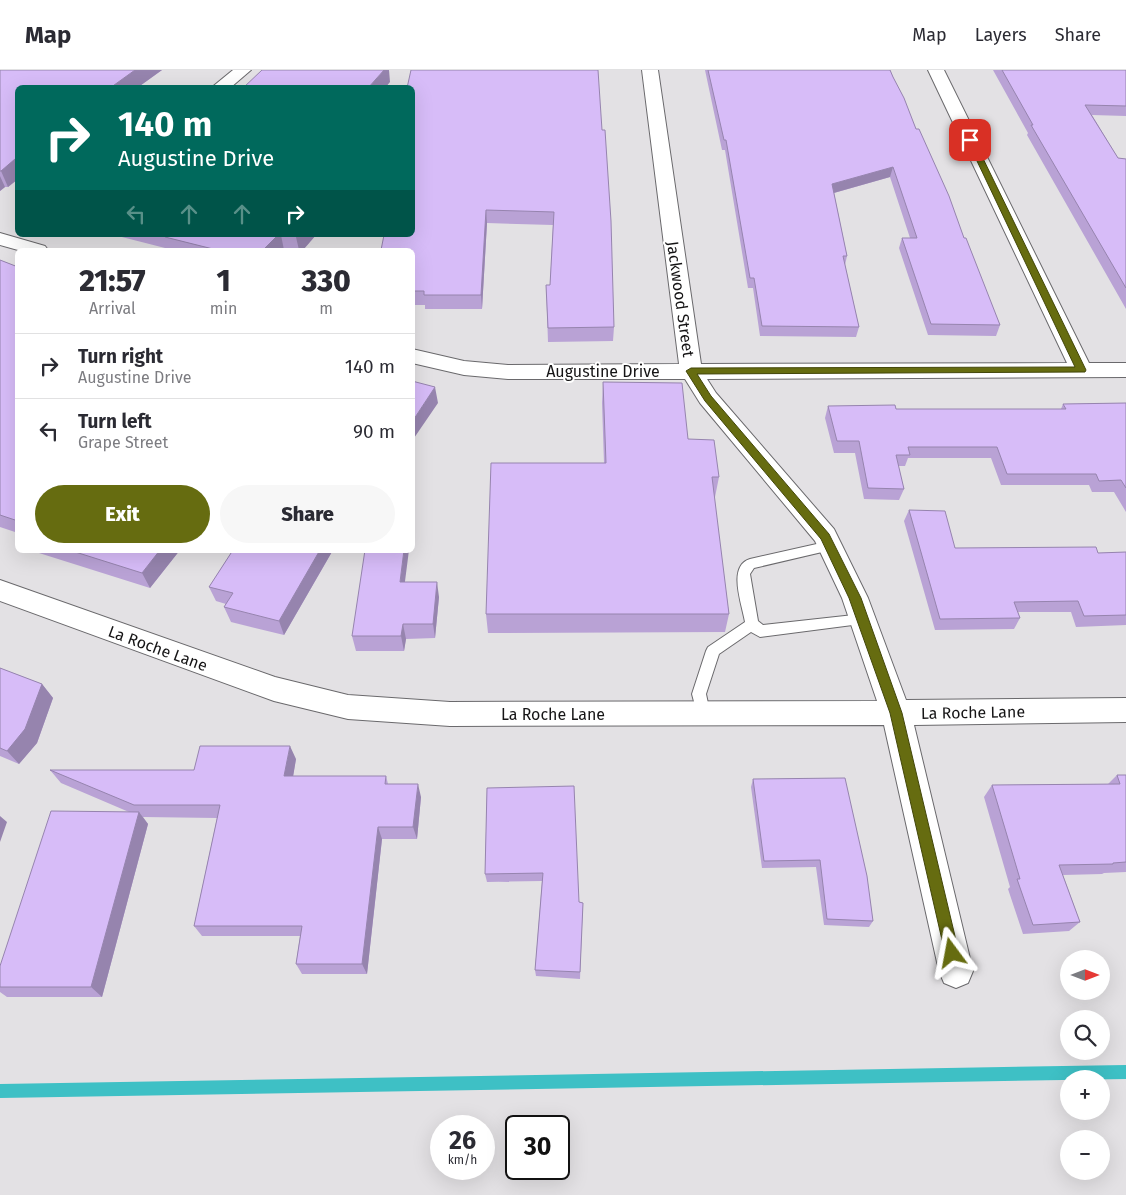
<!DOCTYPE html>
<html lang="en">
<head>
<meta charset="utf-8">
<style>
  body { margin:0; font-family:"Fira Sans",sans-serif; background:#f7f7f7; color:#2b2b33; height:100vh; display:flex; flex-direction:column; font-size:19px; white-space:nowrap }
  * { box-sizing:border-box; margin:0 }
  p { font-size:16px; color:#7c7c81 }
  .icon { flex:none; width:28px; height:28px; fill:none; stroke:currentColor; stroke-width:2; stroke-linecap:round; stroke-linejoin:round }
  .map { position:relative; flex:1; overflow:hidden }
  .drawer { position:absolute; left:15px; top:178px; width:400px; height:305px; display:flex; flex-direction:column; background:#fff; border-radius:8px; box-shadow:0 5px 20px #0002 }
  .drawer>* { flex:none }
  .banner { position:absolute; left:15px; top:15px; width:400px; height:152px; border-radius:8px; box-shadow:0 5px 20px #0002; background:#00695c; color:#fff; overflow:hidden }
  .needle { width:32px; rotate:90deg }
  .tools { position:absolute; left:1060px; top:880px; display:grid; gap:10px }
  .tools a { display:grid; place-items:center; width:50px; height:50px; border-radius:50%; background:#fff; box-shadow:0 5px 20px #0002; font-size:25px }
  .speed { position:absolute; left:430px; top:1045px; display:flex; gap:10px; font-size:25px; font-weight:700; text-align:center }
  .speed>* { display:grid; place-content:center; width:65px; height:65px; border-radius:50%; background:#fff; box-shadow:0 5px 20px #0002; line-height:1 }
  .speed small { font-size:12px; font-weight:400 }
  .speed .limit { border:2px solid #111; border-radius:8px; background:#fff; color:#111 }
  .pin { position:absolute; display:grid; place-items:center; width:42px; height:42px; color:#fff; margin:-21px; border-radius:10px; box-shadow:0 2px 8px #0006 }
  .me { position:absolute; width:55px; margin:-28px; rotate:347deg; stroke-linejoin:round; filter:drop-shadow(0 0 4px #0008) }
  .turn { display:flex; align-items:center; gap:18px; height:105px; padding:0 20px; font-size:22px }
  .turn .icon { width:65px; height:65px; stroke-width:2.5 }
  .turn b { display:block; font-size:35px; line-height:42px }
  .lanes { display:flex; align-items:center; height:48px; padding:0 20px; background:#0003; justify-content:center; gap:25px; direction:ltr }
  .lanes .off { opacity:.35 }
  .eta { display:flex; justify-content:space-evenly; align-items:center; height:85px; text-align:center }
  .eta b { font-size:30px; font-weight:800; line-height:35px }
  .primary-button { display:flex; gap:10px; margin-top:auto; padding:10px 20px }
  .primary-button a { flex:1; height:58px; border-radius:30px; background:#666c10; color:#fff; font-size:20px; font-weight:800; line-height:58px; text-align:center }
  .primary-button a+a { background:#f7f7f7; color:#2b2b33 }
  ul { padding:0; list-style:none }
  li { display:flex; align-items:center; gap:15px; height:65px; padding:0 20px; border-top:1px solid #e1e1e2 }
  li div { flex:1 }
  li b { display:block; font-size:19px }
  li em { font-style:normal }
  header { display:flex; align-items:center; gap:30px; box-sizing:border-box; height:70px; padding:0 25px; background:#fff; border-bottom:1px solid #e1e1e2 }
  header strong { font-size:24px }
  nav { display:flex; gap:28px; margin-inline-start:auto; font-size:18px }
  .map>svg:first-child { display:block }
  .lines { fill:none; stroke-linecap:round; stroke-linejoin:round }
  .stream { fill:#3ec0c5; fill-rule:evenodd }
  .lane-casing { stroke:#6a696c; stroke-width:2 }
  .street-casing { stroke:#6a696c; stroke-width:2 }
  .lane { fill:#fff; fill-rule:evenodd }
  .street { fill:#fff; fill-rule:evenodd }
  .wall { fill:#b9a2d5 }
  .shaded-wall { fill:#9684ae }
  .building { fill:#d7bcf8; stroke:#9684ae }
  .route { fill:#666c10; stroke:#42460a }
  .labels { text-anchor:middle; stroke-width:4; stroke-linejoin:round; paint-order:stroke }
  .street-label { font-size:16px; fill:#151415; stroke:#fff }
</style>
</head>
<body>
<header>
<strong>Map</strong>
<nav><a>Map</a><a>Layers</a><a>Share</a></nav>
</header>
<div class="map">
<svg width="1126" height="1125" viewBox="0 0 1126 1125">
  <rect width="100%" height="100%" fill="#e3e1e4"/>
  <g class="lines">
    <path class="stream" d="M 1126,995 L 1126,1009 L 0,1028 L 0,1014 Z"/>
    <g class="lane-casing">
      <path id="lane" d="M 830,471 L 835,473 L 836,476 L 835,479 L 754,498 L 750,504 L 758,551 L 763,555 L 863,544 L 868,545 L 870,549 L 868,553 L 760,567 L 751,562 L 719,584 L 706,624 L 710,643 L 708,647 L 703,649 L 698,647 L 692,624 L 706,581 L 708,577 L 745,552 C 742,534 727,496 750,489 Z"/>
    </g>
    <g class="street-casing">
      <path id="street" d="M 233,0 L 251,0 L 230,18 L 211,18 Z
        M 642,0 L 658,0 L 701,294 L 1067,293 L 928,0 L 944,0 L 1089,293 L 1126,293 L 1126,307 L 707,309 L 716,323 L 834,459 L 868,528 L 906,630 L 1126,628 L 1126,652 L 914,655 L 973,901 L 968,913 L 956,918 L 944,913 L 939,901 L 884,655 L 450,656 L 348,649 L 274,631 L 0,531 L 0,510 L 275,607 L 348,625 L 450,632 L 877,631 L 842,528 L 815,471 L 700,333 L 685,309 L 508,309 L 464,305 L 412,293 L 412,279 L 464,291 L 508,295 L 679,294 Z
        M 0,163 L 45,176 L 48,180 L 18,180 L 0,175 Z"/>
    </g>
    <use href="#lane" class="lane"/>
    <use href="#street" class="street"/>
  </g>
  <path class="wall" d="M 0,0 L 162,0 L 137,18 L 18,18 L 18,109 L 8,117 L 5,117 L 0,121 Z
    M 705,0 L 890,0 L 964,168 L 1000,255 L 996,266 L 928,265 L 899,178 L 902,168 L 910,168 L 890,107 L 834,123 L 847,186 L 845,195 L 859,257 L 856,267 L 760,266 L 753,218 L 748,218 L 725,80 L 722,80 Z
    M 993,0 L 1126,0 L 1126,46 L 1092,45 L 1118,88 L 1126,89 L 1126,239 L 1027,65 L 1028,63 Z
    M 602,60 L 614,257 L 613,271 L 548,272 L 546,215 L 550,215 L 553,155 L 487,153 L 482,239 L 425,239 L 425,235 L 412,235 L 412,180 Z
    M 114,165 L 316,165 L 303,180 L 170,180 L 169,179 Z
    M 0,190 L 18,197 L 18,463 L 0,457 Z
    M 603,312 L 688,369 L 719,407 L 715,427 L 714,427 L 729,544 L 725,562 L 488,563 L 486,544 L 604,393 L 602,333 Z
    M 1126,333 L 1126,442 L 1114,422 L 1092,422 L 1089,415 L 1001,415 L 991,388 L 908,388 L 905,396 L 898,396 L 904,419 L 899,430 L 864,429 L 855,383 L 834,383 L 825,348 L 828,336 L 896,339 L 1061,339 L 1063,334 Z
    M 909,440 L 955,478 L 1098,483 L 1126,482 L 1126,555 L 1076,557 L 1071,542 L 1018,542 L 1020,548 L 1014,559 L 935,560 L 904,451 Z
    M 37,480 L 180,480 L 150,518 L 39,483 Z
    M 233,480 L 333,480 L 284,565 L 231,552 L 224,537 L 226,534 L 216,531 L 209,517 Z
    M 405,512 L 439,527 L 435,568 L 406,569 L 404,581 L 356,581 L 352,566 Z
    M 0,598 L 42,614 L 53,628 L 37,673 L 19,694 L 0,686 Z
    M 296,689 L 293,706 L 386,706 L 388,714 L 421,727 L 417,769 L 382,769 L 367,904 L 302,904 L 296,894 L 300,866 L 202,866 L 194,856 L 217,748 L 143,747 L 148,754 L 102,927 L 7,927 L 0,922 L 0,896 L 129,742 L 61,713 L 50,700 L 194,700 Z
    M 1117,705 L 1126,705 L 1126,802 L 1104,803 L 1102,804 L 1063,805 L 1080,852 L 1069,861 L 1023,864 L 1008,819 L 1010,817 L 984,727 L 992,715 L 1108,714 Z
    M 753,709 L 873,851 L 869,857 L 824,855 L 816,797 L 762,798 L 751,717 Z
    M 487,718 L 579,832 L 583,833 L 580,909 L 536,906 L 535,900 L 542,811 L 487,812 L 485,804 Z"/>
  <path class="shaded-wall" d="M 135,0 L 162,0 L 137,18 L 110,18 Z
    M 384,0 L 389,0 L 390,12 L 385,18 L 368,18 Z
    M 15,89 L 18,94 L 18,109 L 8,117 L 1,101 Z
    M 893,97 L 890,107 L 830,124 L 832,114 Z
    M 0,106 L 5,117 L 0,121 Z
    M 486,140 L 487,153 L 482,239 L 481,225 Z
    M 278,165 L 281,165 L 284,180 L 263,180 Z
    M 297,165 L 316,165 L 303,180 L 299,180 L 296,167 Z
    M 435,317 L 438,333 L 412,371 L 412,352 Z
    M 160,480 L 180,480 L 150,518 L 142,503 Z
    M 320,480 L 333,480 L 284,565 L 279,551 Z
    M 404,480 L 409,480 L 403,527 L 400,512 Z
    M 437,512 L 439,527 L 435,568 L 433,554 Z
    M 403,554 L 406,569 L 404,581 L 401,566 Z
    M 42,614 L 53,628 L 37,673 L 19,694 L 7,681 Z
    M 290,676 L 296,689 L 291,719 L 284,706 Z
    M 418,714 L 421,727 L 417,769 L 413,757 Z
    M 139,742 L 148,754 L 102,927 L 91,917 Z
    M 0,746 L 7,752 L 0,772 Z
    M 378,757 L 382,769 L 367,904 L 362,894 Z"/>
  <path class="building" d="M 0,0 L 135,0 L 110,18 L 18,18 L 18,89 L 15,89 L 1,101 L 0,101 Z
    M 262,0 L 384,0 L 368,18 L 243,18 Z
    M 411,0 L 598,0 L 602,60 L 605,60 L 611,151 L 614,257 L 548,258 L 546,215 L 550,215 L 554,142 L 486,140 L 481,225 L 424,225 L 424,221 L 412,221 L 412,180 L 381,180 L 384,165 L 412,165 L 412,18 L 407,18 Z
    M 708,0 L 890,0 L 893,7 L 904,28 L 916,59 L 919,59 L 949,126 L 964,168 L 966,168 L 1000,255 L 931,254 L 902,168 L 917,168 L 893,97 L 832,114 L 847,186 L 843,186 L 859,257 L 762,256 L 754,208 L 750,208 L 726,70 L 724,70 Z
    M 1002,0 L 1126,0 L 1126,36 L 1085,35 L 1118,88 L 1126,89 L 1126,218 L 1031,55 L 1033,55 Z
    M 167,165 L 278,165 L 263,180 L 217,180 L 165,167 Z
    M 0,190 L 18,197 L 18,451 L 0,445 Z
    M 412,311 L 435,317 L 412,352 Z
    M 603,312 L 682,313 L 688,369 L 714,370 L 719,407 L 712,407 L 729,544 L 486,544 L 491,393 L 606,393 Z
    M 1126,333 L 1126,418 L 1121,410 L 1099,411 L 1096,404 L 1007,404 L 997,377 L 908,377 L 910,385 L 896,385 L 904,419 L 868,418 L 859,371 L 837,371 L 828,336 L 895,335 L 896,339 L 1066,339 L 1063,334 Z
    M 909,440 L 945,441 L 955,478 L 1096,477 L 1098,483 L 1126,482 L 1126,545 L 1084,546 L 1078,531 L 1014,532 L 1020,548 L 940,549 Z
    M 69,480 L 160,480 L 142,503 Z
    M 233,480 L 320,480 L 279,551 L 224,537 L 233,523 L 209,517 Z
    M 365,480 L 404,480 L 400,512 L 437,512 L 433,554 L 403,554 L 401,566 L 352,566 Z
    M 0,598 L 42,614 L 25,659 L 7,681 L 0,678 Z
    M 200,676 L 290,676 L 284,706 L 386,706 L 385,714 L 418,714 L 413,757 L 378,757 L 362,894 L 296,894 L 302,856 L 194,856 L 220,735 L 134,735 L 50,700 L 194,700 Z
    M 1117,705 L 1126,705 L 1126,792 L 1113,793 L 1113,794 L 1059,795 L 1080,852 L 1033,855 L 1017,809 L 1020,809 L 992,715 L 1120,714 Z
    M 845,708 L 867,806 L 873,851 L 827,849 L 820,790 L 764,791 L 753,709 Z
    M 574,716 L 579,832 L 583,833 L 580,902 L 535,900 L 543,803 L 485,804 L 487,718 Z
    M 51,741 L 139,742 L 91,917 L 0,917 L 0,896 Z"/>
  <path class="route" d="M 970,68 L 974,70 L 1086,300 L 1085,302 L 697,304 L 711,326 L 829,464 L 861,528 L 902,643 L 959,883 L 957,888 L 952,890 L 947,888 L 945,883 L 890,643 L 849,528 L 821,469 L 705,331 L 686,301 L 691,298 L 1075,297 L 967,70 Z"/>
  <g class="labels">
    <g class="street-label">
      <text transform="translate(681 229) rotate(82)" y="6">Jackwood Street</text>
      <text x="603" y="307">Augustine Drive</text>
      <text transform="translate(158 578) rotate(20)" y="6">La Roche Lane</text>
      <text transform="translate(973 642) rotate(-1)" y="6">La Roche Lane</text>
      <text x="553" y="650">La Roche Lane</text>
    </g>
  </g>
</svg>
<div class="tools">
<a><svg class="needle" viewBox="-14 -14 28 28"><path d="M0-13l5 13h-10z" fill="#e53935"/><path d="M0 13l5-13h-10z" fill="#7c7c81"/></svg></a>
<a><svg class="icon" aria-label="search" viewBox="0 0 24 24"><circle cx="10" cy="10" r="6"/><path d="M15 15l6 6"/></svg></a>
<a>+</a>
<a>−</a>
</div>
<div class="speed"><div>26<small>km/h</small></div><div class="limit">30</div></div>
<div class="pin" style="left:970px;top:70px;background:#d93025"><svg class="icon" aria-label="arrive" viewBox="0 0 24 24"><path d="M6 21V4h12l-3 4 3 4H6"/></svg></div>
<svg class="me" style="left:952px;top:883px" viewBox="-20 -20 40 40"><path d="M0-17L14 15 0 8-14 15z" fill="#666c10" stroke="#fff" stroke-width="4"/></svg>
<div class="banner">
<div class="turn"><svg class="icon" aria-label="right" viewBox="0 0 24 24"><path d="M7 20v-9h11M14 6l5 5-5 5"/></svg><div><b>140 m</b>Augustine Drive</div></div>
<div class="lanes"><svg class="icon off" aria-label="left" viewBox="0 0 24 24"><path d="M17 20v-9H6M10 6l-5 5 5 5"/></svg><svg class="icon off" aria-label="ahead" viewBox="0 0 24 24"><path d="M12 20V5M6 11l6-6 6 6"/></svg><svg class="icon off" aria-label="ahead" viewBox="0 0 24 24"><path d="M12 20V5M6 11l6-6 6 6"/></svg><svg class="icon" aria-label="right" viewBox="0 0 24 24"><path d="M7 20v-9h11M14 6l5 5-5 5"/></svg></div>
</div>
<section class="drawer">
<div class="eta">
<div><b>21:57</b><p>Arrival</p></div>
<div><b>1</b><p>min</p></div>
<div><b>330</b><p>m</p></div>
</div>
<ul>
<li><svg class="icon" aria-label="right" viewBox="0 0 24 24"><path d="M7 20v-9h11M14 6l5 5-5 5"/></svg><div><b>Turn right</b><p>Augustine Drive</p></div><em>140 m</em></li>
<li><svg class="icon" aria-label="left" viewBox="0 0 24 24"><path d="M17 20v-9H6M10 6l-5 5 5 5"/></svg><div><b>Turn left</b><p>Grape Street</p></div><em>90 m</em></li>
</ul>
<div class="primary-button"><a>Exit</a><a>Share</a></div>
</section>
</div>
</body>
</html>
